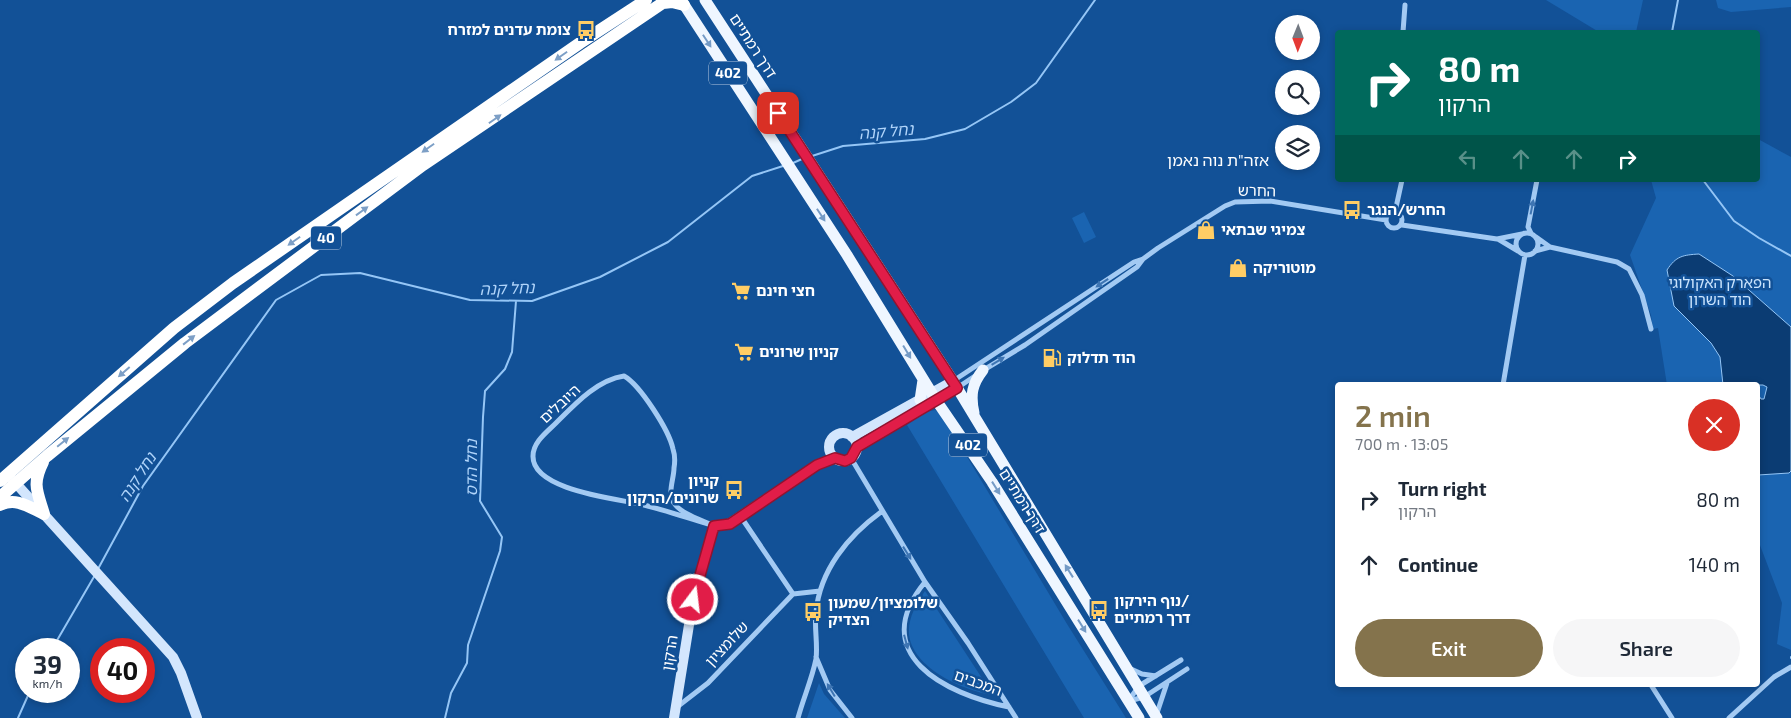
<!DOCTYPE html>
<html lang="en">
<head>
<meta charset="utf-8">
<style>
  body { margin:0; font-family:"Exo 2","Noto Sans Hebrew",sans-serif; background:#f6f6f7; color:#1f2937; height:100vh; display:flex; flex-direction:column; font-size:19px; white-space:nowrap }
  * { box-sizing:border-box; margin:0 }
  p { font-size:16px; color:#747a83 }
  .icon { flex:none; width:28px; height:28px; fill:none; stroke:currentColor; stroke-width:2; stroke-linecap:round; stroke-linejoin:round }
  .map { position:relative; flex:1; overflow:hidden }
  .side { position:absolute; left:1335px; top:382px; width:425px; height:305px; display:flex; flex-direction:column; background:#fff; border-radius:5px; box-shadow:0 2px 8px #0003 }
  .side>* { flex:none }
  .top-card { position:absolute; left:1335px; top:30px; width:425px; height:152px; border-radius:5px; box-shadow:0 2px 8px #0003; background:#00695c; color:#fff; overflow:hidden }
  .needle { width:32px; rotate:181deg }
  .controls { position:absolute; left:1275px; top:15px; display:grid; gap:10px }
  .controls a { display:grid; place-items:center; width:45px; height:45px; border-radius:50%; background:#fff; box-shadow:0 2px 8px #0003; font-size:25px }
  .speed { position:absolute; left:15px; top:638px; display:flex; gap:10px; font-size:25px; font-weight:700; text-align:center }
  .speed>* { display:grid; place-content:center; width:65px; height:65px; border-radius:50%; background:#fff; box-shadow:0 2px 8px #0003; line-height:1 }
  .speed small { font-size:12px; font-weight:400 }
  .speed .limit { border:8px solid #d22; background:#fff; color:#111 }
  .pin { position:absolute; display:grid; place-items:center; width:42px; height:42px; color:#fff; margin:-21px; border-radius:10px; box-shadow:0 2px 8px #0006 }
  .me { position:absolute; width:55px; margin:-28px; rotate:15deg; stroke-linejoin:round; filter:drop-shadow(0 0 4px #0008) }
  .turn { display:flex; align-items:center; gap:18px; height:105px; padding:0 20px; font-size:22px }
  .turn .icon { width:65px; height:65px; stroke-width:2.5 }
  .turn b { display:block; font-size:35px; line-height:42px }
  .lanes { display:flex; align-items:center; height:48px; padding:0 20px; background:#0003; justify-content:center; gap:25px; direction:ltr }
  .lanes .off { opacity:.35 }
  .round { display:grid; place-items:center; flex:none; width:52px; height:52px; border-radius:26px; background:#f6f6f7 }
  .summary { display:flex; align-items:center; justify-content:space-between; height:85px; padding:0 20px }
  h1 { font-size:30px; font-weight:600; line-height:38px; color:#84734c }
  .cta { display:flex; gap:10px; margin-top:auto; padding:10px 20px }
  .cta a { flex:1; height:58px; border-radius:30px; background:#84734c; color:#fff; font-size:20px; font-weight:600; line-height:58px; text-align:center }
  .cta a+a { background:#f6f6f7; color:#1f2937 }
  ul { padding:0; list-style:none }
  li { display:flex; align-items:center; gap:15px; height:65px; padding:0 20px }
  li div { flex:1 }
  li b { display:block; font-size:19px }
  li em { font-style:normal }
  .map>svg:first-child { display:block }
  .green { fill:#1a64b1 }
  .water { fill:#0b3c73; stroke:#95c6f6 }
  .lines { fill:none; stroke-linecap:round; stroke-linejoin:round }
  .stream { stroke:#95c6f6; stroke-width:2 }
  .street { stroke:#a3caf3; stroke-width:5 }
  .secondary { stroke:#d3e6fd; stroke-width:10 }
  .primary { stroke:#eff6ff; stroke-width:11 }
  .highway { stroke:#fff; stroke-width:12 }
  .oneway { fill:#759bc6 }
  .oneway2 { fill:#7d9fc6 }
  .oneway3 { fill:#3e75b3 }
  .route-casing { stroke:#92132f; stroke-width:12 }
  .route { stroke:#e11d48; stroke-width:9 }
  .labels { text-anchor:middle; stroke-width:5; stroke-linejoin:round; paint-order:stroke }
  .shield { fill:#125197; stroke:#b8cbe0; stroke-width:1 }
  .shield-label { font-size:14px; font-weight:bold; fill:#fff }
  .poi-label { font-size:15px; font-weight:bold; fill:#fff; stroke:#125197; text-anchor:start }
  .street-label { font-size:15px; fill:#fff; stroke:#125197 }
  .park-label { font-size:15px; fill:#cbe4fd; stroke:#125197 }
  .water-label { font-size:16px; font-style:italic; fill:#b0d4fa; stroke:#125197 }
  .neighbourhood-label { font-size:16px; fill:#fff; stroke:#125197 }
</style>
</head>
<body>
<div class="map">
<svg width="1791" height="718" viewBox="0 0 1791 718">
  <rect width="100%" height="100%" fill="#125197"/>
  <path class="green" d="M 1546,0 L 1643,0 L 1636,32 L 1599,32 Z
    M 1716,0 L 1791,0 L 1791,7 L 1731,12 L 1718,8 Z
    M 1758,139 L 1791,157 L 1791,650 L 1777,644 L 1782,603 L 1758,540 L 1758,385 L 1667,385 L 1658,328 L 1653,329 L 1651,315 L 1630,255 L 1656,198 L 1651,180 L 1758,180 Z
    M 1084,212 L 1096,237 L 1084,243 L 1072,218 Z
    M 935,410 L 942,415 L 1067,624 L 1126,718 L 1084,718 L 907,425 L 926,412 Z
    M 925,591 L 993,695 C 964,691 912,668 909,634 C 908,618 916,604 925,591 Z
    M 819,683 L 824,694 L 845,718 L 807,718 Z"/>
  <path class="water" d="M 1699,254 L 1733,276 L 1791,327 L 1791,471 L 1789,473 L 1758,475 L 1758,394 L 1761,399 L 1764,399 L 1767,387 L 1763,385 L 1723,385 L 1720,357 L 1711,343 L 1674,306 L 1667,270 C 1676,256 1683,255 1699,254 Z"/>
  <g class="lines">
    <path class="stream" d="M 1672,32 L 1678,0
      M 812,156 L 843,146 L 925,139 L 965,129 L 1011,102 L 1036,83 L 1095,0
      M 793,163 L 802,159
      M 1703,180 L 1734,221 L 1759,238 L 1791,256
      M 98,569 L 143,486 L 276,300 L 321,275 L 360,273 L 470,300 L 532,301 L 600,277 L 668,242 L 752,176 L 783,166
      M 52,649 L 95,575
      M 1791,657 L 1791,658
      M 18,718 L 30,691
      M 445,718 L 451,693 L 467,663 L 468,645 L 500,551 L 502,537 L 480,501 L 483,417 L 485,391 L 505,369 L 512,352 L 516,301"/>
    <path class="street" d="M 1403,32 L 1405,5
      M1386 220a8 8 0 1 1 16 0a8 8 0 1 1-16 0Z
      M 1395,212 L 1402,180
      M 1402,225 L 1497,239 L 1522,234
      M 1531,233 L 1528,227 L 1537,180
      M1516 244a11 11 0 1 1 22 0a11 11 0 1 1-22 0Z
      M 1536,237 L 1550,247 L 1617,262 L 1629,269 L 1642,295 L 1651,329
      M 1498,239 L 1518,251
      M 1535,251 L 1550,247
      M 982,371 L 1025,345 L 1137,267 L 1143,259 L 1158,248 L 1225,206 L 1235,202 L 1270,201 L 1386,220
      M 624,376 C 640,385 669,430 673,449 C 675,455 675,462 674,468 C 674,479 667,493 674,503 C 681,514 702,520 714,526 C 691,519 668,511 644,505 C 620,499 532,491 533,456 C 533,442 547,432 556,423 C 575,404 597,380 624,376 Z
      M 953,381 L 1134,262 L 1143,259
      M 1503,385 L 1525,255
      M 957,388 L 975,376
      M 851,458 L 925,582 L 968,643 L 1016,718
      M 741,517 L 793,594 L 820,591
      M 925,582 C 866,654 945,694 1009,707
      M 816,657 L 830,690 L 852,718
      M 1131,669 L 1142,674 L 1156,676
      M 1651,685 L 1672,718
      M 1129,700 L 1139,686 L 1181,660
      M 1129,701 L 1144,697 L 1187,669
      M 677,707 L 708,683 L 793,594
      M 1157,713 L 1167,683
      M 798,718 C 803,699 812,679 816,659 C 818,644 814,628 816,612 C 820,570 848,536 881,512
      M 1729,718 L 1774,677 L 1791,667"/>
    <path class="secondary" d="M829 447a14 14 0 1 1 28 0a14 14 0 1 1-28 0Z
      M 852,437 L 953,381
      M 857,447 L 957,388
      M 12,479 L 173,657 L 181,673 L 197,718
      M 674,718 L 693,600 L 714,526 L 729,524 L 817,465 L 835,458"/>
    <path class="primary" d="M 681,0 L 847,255 L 936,400 L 992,482 L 1139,718
      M 705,0 L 953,381 L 1157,718
      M 920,400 L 923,380
      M 974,413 C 970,395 972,384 983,370"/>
    <path class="highway" d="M 663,3 L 672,2 L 684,5
      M 43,462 C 32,484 37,491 44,514
      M 0,481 L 174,328 L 233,283 L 580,43 L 646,0
      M 0,497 L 47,456 L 185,343 L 356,215 L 423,165 L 667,0
      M 0,505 C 16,497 29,507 44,514"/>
  </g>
  <defs><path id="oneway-solid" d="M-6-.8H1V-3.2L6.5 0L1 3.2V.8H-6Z" transform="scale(1.25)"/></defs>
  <g class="oneway">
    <use href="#oneway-solid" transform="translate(707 41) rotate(57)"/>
    <use href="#oneway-solid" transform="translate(821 215) rotate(57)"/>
    <use href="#oneway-solid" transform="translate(907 352) rotate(59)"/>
    <use href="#oneway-solid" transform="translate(996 488) rotate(58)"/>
    <use href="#oneway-solid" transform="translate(1069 571) rotate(-122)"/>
    <use href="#oneway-solid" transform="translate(1082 626) rotate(58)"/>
  </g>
  <g class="oneway2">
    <use href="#oneway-solid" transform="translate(561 56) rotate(145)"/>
    <use href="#oneway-solid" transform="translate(495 119) rotate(-35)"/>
    <use href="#oneway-solid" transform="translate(428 148) rotate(145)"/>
    <use href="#oneway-solid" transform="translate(362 211) rotate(-36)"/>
    <use href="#oneway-solid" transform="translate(294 241) rotate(145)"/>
    <use href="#oneway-solid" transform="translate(189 340) rotate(-38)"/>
    <use href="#oneway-solid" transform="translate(124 372) rotate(139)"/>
    <use href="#oneway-solid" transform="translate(63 442) rotate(-39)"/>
  </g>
  <g class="oneway3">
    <use href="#oneway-solid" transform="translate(1532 207) rotate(-79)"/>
    <use href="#oneway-solid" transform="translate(1102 283) rotate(146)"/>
    <use href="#oneway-solid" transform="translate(998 361) rotate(-31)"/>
    <use href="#oneway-solid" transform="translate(907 553) rotate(58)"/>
    <use href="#oneway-solid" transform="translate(906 642) rotate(75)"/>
    <use href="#oneway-solid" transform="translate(831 690) rotate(-121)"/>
  </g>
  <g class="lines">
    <g class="route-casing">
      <path id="route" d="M 693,600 L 714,526 L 730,524 L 817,465 L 835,458 L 845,461 L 851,458 L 857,447 L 957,388 L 778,113"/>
    </g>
    <use href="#route" class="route"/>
  </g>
  <defs>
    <g id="bus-bare" transform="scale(1.5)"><path d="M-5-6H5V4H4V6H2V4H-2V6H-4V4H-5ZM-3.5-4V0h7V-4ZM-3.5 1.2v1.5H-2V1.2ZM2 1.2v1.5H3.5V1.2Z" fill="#ffcd65" stroke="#125197" stroke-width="2.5" paint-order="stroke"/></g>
    <g id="shop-bare" transform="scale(1.5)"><path d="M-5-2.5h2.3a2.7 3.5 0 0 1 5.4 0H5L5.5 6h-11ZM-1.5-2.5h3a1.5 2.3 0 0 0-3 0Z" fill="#ffcd65" stroke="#125197" stroke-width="2.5" paint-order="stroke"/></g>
    <g id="supermarket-bare" transform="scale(1.5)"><path d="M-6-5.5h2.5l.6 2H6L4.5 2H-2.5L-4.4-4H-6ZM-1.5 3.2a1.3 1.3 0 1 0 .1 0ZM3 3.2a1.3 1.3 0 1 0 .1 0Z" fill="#ffcd65" stroke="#125197" stroke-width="2.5" paint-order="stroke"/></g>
    <g id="fuel-bare" transform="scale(1.5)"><path d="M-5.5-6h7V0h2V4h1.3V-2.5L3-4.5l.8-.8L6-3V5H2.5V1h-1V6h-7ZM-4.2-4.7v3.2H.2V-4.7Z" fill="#ffcd65" stroke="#125197" stroke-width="2.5" paint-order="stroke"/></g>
  </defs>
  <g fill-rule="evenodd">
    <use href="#bus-bare" x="586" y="30"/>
    <use href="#bus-bare" x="1352" y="210"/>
    <use href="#shop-bare" x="1206" y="230"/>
    <use href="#shop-bare" x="1238" y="268"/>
    <use href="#supermarket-bare" x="741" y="291"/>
    <use href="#supermarket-bare" x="744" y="352"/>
    <use href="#fuel-bare" x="1052" y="358"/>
    <use href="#bus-bare" x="734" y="490"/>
    <use href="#bus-bare" x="1099" y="610"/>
    <use href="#bus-bare" x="813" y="612"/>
  </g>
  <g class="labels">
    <g class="shield">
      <rect x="709" y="61.5" width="38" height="23" rx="4"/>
      <rect x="311" y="226.5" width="30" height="23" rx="4"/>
      <rect x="949" y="433.5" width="38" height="23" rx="4"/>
    </g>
    <g class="shield-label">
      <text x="728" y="78">402</text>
      <text x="326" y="243">40</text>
      <text x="968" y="450">402</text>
    </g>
    <g class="poi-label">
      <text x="571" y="35" text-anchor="end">צומת עדנים למזרח</text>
      <text x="1367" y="215">החרש/הנגר</text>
      <text x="1221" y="235">צמיגי שבתאי</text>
      <text x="1253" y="273">מוטוריקה</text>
      <text x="756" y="296">חצי חינם</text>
      <text x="759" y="357">קניון שרונים</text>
      <text x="1067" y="363">הוד תדלוק</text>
      <text x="719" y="486" text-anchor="end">קניון<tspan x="719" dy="17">שרונים/הרקון</tspan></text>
      <text x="1114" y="606">נוף הירקון/<tspan x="1114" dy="17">דרך רמתיים</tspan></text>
      <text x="828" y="608">שלומציון/שמעון<tspan x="828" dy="17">הצדיק</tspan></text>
    </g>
    <g class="street-label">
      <text transform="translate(753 46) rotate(57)" y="5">דרך רמתיים</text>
      <text transform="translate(1257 191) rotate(1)" y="5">החרש</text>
      <text transform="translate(560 404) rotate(-43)" y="5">היובלים</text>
      <text transform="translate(1022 501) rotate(58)" y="5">דרך רמתיים</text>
      <text transform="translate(727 644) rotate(-47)" y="5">שלומציון</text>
      <text transform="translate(670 653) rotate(-81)" y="5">הרקון</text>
      <text transform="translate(978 683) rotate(20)" y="5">המכבים</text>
    </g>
    <g class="park-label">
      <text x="1720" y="288">הפארק האקולוגי<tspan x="1720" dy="17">הוד השרון</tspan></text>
    </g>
    <g class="water-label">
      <text transform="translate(886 131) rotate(-5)" y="6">נחל קנה</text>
      <text transform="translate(507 288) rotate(-2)" y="6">נחל קנה</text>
      <text transform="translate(471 468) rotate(-90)" y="6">נחל הדס</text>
      <text transform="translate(137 477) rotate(-57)" y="6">נחל קנה</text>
    </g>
    <g class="neighbourhood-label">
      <text x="1218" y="166">אזה"ת נוה נאמן</text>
    </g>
  </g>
</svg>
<div class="controls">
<a><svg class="needle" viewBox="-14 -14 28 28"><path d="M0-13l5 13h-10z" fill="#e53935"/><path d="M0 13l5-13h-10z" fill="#747a83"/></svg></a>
<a><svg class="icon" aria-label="search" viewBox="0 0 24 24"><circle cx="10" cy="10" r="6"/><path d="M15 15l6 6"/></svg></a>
<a><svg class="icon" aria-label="layers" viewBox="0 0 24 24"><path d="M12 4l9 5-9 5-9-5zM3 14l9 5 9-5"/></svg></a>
</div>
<div class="speed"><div>39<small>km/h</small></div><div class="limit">40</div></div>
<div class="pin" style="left:778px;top:113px;background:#d93025"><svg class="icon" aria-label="arrive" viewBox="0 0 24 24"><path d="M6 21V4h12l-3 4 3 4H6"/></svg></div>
<svg class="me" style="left:693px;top:600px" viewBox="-20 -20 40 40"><circle r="17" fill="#e11d48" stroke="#fff" stroke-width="3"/><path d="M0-11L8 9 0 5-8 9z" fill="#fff"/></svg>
<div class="top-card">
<div class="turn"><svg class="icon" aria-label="right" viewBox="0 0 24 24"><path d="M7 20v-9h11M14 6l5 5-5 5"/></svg><div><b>80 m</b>הרקון</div></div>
<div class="lanes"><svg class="icon off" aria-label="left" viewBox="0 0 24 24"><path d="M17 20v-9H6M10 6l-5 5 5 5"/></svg><svg class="icon off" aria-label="ahead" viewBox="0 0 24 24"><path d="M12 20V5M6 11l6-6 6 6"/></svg><svg class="icon off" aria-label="ahead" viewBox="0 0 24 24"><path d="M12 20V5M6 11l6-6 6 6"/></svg><svg class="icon" aria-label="right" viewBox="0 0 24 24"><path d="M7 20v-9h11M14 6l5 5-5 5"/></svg></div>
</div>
<section class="side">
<div class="summary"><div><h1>2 min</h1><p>700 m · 13:05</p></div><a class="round" style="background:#d93025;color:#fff"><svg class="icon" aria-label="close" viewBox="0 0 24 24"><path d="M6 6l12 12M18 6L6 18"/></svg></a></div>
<ul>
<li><svg class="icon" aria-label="right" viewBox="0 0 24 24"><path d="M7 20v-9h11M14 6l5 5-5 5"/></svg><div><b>Turn right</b><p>הרקון</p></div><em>80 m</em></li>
<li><svg class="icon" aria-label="ahead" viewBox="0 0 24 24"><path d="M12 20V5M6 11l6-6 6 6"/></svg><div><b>Continue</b></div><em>140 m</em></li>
</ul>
<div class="cta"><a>Exit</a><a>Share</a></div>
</section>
</div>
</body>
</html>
